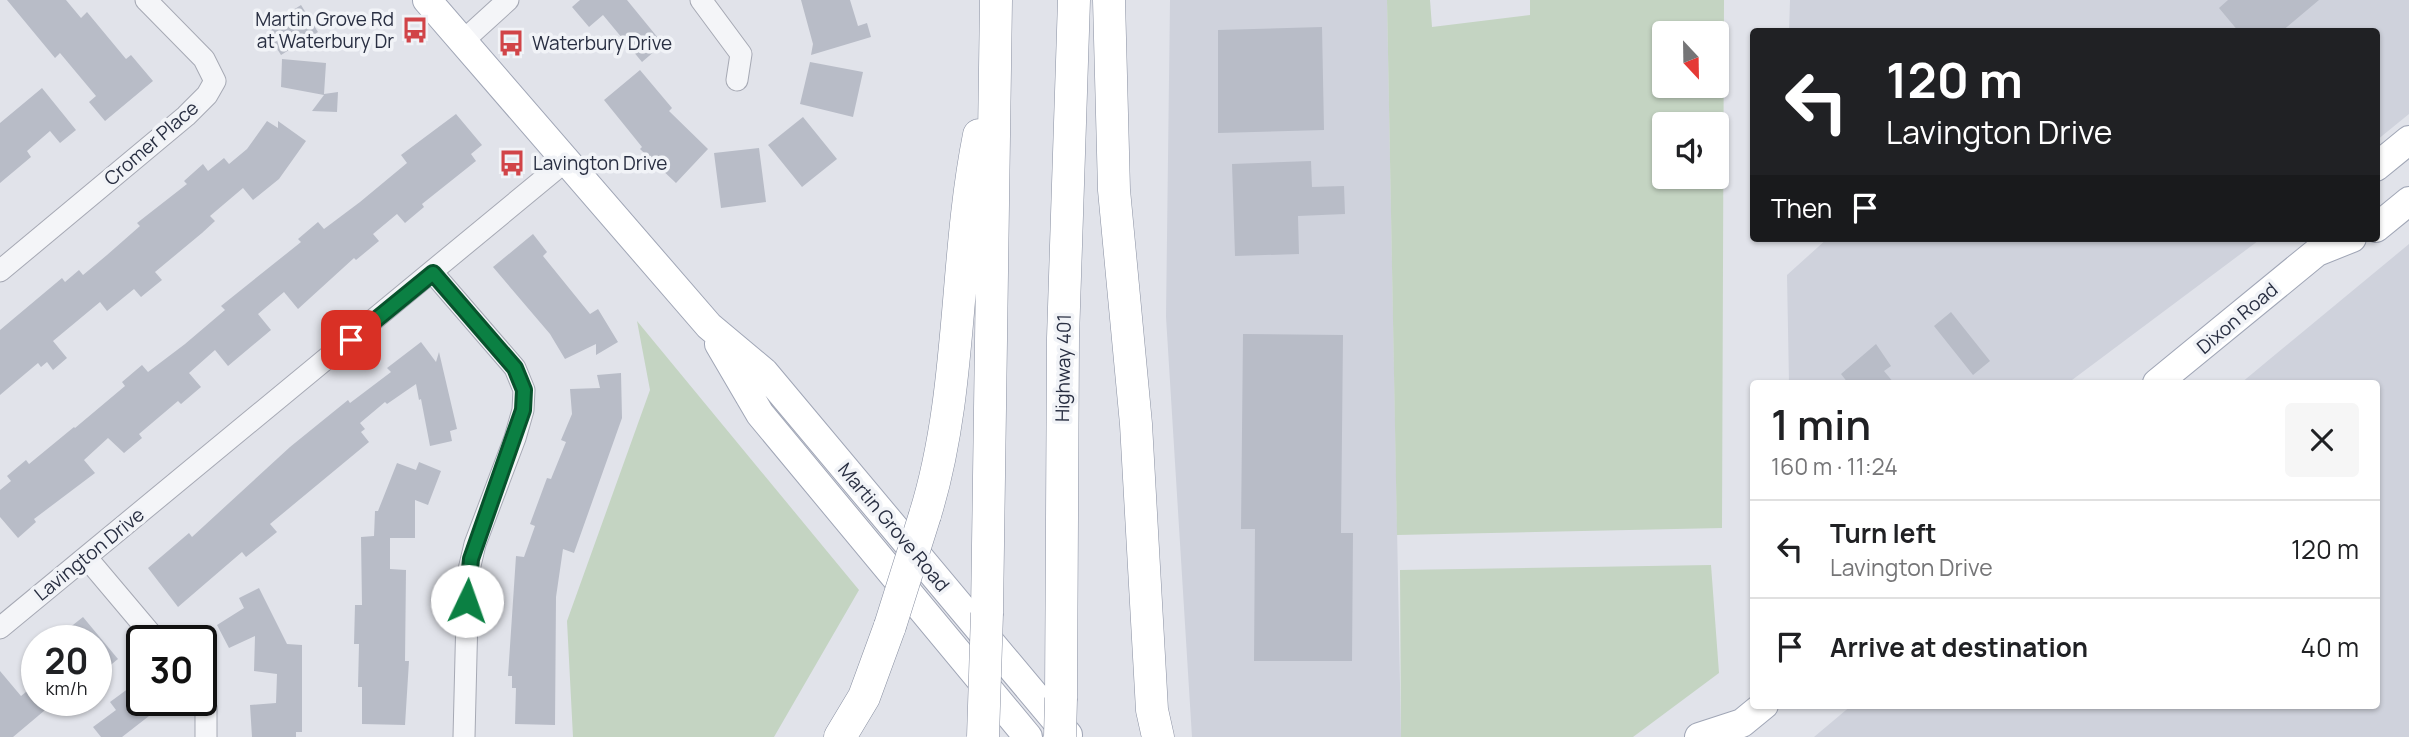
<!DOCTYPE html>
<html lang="en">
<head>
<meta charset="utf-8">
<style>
  body { margin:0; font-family:Manrope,sans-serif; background:#f6f6f6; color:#202124; height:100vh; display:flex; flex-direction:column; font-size:26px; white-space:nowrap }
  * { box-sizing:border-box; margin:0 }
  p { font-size:23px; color:#757577 }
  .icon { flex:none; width:38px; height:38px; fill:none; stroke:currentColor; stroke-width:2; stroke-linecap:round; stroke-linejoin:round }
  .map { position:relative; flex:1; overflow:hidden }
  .panel { position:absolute; left:1750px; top:380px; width:630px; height:329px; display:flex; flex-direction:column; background:#fff; border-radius:7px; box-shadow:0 2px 5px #0004 }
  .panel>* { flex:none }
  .hud { position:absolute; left:1750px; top:28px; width:630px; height:214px; border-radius:7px; box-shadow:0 2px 5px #0004; background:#202124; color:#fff; overflow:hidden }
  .needle { width:46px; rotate:158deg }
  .fabs { position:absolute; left:1652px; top:21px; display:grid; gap:14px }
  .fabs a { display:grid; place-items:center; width:77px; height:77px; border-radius:7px; background:#fff; box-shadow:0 2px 5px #0004; font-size:35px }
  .speed { position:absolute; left:21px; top:625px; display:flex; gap:14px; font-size:35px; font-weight:700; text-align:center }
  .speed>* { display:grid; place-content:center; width:91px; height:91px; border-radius:50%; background:#fff; box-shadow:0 2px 5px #0004; line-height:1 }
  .speed small { font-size:18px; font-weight:400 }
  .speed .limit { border:4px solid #111; border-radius:10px; background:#fff; color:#111 }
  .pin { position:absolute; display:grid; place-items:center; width:60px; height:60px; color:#fff; margin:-30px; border-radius:14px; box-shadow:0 4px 10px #0006 }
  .me { position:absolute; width:77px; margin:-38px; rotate:3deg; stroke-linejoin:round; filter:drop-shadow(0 0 5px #0008) }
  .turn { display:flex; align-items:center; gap:24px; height:147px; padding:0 21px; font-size:32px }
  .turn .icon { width:91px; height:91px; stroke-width:2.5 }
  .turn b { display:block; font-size:49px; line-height:60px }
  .then { display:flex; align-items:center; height:66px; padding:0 21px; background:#0003; gap:14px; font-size:26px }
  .round { display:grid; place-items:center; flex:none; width:74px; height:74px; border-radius:7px; background:#f6f6f6 }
  .head { display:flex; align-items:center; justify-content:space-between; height:119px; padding:0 21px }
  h1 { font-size:42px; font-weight:600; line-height:52px }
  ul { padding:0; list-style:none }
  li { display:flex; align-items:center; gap:21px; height:98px; padding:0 21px; border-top:2px solid #e0e0e0 }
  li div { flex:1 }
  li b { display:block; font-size:26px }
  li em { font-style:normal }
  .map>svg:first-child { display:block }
  .built { fill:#cfd2dc }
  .green { fill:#c4d4c2; fill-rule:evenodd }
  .building { fill:#b8bcc7 }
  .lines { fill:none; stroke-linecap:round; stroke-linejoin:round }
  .minor-casing { stroke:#a6a9b4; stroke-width:23 }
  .major-casing { stroke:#a0a6b6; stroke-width:30 }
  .highway-casing { stroke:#888fa1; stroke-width:33 }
  .minor { stroke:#f4f5f8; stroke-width:21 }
  .major { stroke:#fff; stroke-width:28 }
  .highway { stroke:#fff; stroke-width:32 }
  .highway-bridge-casing { stroke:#888fa1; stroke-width:33; stroke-linecap:butt }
  .highway-bridge { stroke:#fff; stroke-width:32 }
  .route-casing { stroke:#07532c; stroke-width:18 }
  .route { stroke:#0b8043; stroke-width:12 }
  .labels { text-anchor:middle; stroke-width:7; stroke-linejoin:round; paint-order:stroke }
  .poi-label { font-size:19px; fill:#292f42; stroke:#f1f3f7; text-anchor:start }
  .street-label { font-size:19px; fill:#292f42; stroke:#f1f3f7 }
</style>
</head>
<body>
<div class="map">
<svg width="2409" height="737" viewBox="0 0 2409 737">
  <rect width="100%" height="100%" fill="#e1e3ea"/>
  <path class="built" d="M 1170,0 L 1387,0 L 1401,737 L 1192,737 L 1166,317 Z
    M 1790,0 L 2409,0 L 2409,114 L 2377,140 L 2376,32 L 1789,32 Z
    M 1828,238 L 2262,238 L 2068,383 L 1789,383 L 1787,275 Z
    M 2409,244 L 2409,737 L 1814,737 L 1852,705 L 2376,705 L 2376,383 L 2241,383 Z"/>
  <path class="green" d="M 1387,0 L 1430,0 L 1432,27 L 1530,15 L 1530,0 L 1724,0 L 1722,528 L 1397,535 ZM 1664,33 L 1717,33 L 1717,86 L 1664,86 ZM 1664,124 L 1717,124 L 1717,177 L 1664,177 Z
    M 637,321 L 859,590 L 774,737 L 573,737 L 567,621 L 650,390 Z
    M 1711,565 L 1719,673 L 1633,737 L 1401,737 L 1400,570 Z"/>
  <path class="building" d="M 7,0 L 66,0 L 81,18 L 87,12 L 126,59 L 131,55 L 153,81 L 105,121 L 89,102 L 96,96 L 60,53 L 55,58 Z
    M 580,0 L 627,0 L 663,44 L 642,62 L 603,15 L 589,27 L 572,7 Z
    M 801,0 L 850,0 L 858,26 L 867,23 L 871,37 L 811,55 L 813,44 Z
    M 2228,0 L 2319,0 L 2281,32 L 2239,32 L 2219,8 Z
    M 301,5 L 318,32 L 281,55 L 267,33 L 281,23 L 279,19 Z
    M 1322,27 L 1324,130 L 1218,133 L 1218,30 Z
    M 282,59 L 326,63 L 324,94 L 338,92 L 337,112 L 312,111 L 324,95 L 281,87 Z
    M 810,62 L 863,72 L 853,117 L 800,104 Z
    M 640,70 L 672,108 L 669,111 L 708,149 L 676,183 L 640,149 L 642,147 L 604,100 Z
    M 42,88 L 76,130 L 60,143 L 50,131 L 27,151 L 31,157 L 0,183 L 0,123 Z
    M 456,114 L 482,145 L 471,154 L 476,161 L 422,204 L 424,207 L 405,223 L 397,214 L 373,234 L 379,241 L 356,260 L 354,258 L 298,309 L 284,292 L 258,314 L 271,330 L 228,366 L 215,350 L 189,373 L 201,387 L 181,404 L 178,401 L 139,434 L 142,438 L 124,453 L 108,438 L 84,460 L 95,473 L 34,519 L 36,522 L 18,538 L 0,517 L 0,490 L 11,481 L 7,476 L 26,460 L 29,464 L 74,427 L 75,428 L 125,386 L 122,382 L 142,365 L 148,372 L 185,344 L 225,310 L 221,306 L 301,242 L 298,239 L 318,222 L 324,229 L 360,202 L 407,163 L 401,155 Z
    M 803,117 L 837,159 L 802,187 L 768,145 Z
    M 267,121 L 278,128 L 278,121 L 306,141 L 279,179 L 253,200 L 243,188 L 210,216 L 215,221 L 202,233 L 155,272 L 162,280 L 141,297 L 134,289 L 107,311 L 100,302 L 53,341 L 67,358 L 53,370 L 47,362 L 41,367 L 38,363 L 0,395 L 0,330 L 62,278 L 65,282 L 79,270 L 83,275 L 107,255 L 140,226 L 137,223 L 187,184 L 184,181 L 203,164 L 208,171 L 224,158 L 229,164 L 247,149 Z
    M 759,148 L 766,202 L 721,208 L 714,153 Z
    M 1311,161 L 1312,187 L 1344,186 L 1345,214 L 1298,216 L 1299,254 L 1235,256 L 1232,164 Z
    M 533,234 L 547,252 L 543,256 L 590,314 L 598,309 L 618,342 L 596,355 L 596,344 L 565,359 L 550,334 L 493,267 Z
    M 1951,312 L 1990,361 L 1973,375 L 1934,326 Z
    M 1243,334 L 1343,335 L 1341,533 L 1353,533 L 1352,661 L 1254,661 L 1255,529 L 1241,529 Z
    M 421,342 L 436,362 L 439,352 L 457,429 L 450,431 L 452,441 L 430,446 L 421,399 L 419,400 L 416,384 L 387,404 L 385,402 L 360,423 L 365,429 L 361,432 L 369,442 L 270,524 L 277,532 L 246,557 L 242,552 L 178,607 L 148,568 L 189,533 L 192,537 L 290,447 L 348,400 L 350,403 L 391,372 L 387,368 Z
    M 1876,344 L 1891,366 L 1884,371 L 1894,383 L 1848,383 L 1841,374 Z
    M 621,373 L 622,418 L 574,553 L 563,549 L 556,597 L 555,725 L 515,724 L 516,688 L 512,688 L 512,676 L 508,676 L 516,556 L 524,557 L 535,526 L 530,524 L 547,478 L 551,479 L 566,442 L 561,440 L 572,414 L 570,389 L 600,388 L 597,375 Z
    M 419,462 L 441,471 L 428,505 L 415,500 L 415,538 L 390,538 L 390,569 L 406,570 L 405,661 L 409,661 L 405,725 L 362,724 L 362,687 L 358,687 L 359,644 L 354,644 L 355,605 L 362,605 L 361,537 L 374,536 L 375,511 L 378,511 L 397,463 L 416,470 Z
    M 259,588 L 287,644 L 302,645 L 302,732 L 296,732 L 296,737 L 252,737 L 250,705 L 276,703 L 277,674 L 254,671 L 255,636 L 229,648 L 217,625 L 244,608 L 239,598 Z
    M 83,617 L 118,659 L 96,677 L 96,640 L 54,640 Z
    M 0,671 L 21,696 L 37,683 L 37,700 L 57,700 L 13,737 L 0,737 Z
    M 129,688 L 149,716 L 122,737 L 101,737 L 93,727 L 116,710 L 110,702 Z"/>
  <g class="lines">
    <g class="minor-casing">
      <path id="minor" d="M 701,0 L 741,54 L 737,80
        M 463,41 L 508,0
        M 0,271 L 186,116 L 207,95 L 215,81 L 204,59 L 146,0
        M 433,273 L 515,368 L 524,390 L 523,410 L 515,438 L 475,544 L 468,574 L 464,737
        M 86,557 L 156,640
        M 0,628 L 567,160
        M 201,697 L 206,708 L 206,737"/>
    </g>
    <g class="major-casing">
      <path id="major" d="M 427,0 L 709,326 L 764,372 L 1068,735
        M 2376,167 L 2409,140
        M 2376,228 L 2409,201
        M 719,344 L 760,414 L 1028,737
        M 2157,383 L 2317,252 L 2352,238
        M 1699,737 L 1742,723 L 1764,705"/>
    </g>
    <g class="highway-casing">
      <path id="highway" d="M 1109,0 L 1114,190 L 1136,424 L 1152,710 L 1158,737
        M 925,515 C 963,393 954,260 979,135
        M 987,613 L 996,0
        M 1061,698 L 1063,338 L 1074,0
        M 840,737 L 864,697 L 890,626"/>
    </g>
    <use href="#minor" class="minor"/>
    <use href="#major" class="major"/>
    <use href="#highway" class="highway"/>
    <g class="highway-bridge-casing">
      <path id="highway-bridge" d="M 890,626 L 925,515
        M 983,737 L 987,613
        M 1060,737 L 1061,698"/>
    </g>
    <use href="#highway-bridge" class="highway-bridge"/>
  </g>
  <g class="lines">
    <g class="route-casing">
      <path id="route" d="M 351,340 L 433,273 L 515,368 L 524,390 L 523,410 L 471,559 L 467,601"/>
    </g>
    <use href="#route" class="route"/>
  </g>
  <defs>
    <g id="bus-bare" transform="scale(2.1)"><path d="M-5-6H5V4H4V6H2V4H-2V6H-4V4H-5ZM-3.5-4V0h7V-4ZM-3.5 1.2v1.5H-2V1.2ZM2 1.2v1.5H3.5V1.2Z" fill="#d14448" stroke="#f1f3f7" stroke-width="2.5" paint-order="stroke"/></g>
  </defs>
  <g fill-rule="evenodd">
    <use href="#bus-bare" x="415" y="30"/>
    <use href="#bus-bare" x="511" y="43"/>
    <use href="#bus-bare" x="512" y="163"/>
  </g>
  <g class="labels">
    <g class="poi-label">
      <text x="394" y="26" text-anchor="end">Martin Grove Rd<tspan x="394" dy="22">at Waterbury Dr</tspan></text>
      <text x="532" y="50">Waterbury Drive</text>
      <text x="533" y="170">Lavington Drive</text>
    </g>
    <g class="street-label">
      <text transform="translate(151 143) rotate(-41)" y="7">Cromer Place</text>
      <text transform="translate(2237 318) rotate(-40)" y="7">Dixon Road</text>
      <text transform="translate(1063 368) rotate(-89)" y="7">Highway 401</text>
      <text transform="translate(894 527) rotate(50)" y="7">Martin Grove Road</text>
      <text transform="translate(89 554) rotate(-39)" y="7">Lavington Drive</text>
    </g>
  </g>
</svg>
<div class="fabs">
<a><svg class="needle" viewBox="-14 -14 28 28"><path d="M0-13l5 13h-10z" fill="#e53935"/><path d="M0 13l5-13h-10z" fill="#757577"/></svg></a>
<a><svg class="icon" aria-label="sound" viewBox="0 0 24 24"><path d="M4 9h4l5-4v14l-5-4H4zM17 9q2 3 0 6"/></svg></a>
</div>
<div class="speed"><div>20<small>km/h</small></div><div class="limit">30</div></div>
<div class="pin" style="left:351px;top:340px;background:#d93025"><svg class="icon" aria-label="arrive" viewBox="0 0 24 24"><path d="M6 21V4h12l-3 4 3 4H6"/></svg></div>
<svg class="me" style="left:467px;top:601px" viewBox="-20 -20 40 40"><circle r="19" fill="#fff"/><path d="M0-13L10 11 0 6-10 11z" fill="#0b8043"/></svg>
<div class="hud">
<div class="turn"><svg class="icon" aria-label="left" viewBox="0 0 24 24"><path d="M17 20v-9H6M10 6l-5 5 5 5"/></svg><div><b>120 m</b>Lavington Drive</div></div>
<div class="then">Then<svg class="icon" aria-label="arrive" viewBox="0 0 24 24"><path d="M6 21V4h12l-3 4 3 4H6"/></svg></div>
</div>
<section class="panel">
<div class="head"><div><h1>1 min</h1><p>160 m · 11:24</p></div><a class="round"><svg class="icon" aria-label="close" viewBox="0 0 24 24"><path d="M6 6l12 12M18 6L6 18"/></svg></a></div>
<ul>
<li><svg class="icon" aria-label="left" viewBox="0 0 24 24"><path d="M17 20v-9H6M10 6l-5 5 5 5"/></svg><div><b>Turn left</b><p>Lavington Drive</p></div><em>120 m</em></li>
<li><svg class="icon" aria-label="arrive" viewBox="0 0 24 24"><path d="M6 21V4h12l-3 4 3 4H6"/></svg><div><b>Arrive at destination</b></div><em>40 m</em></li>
</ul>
</section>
</div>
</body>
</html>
